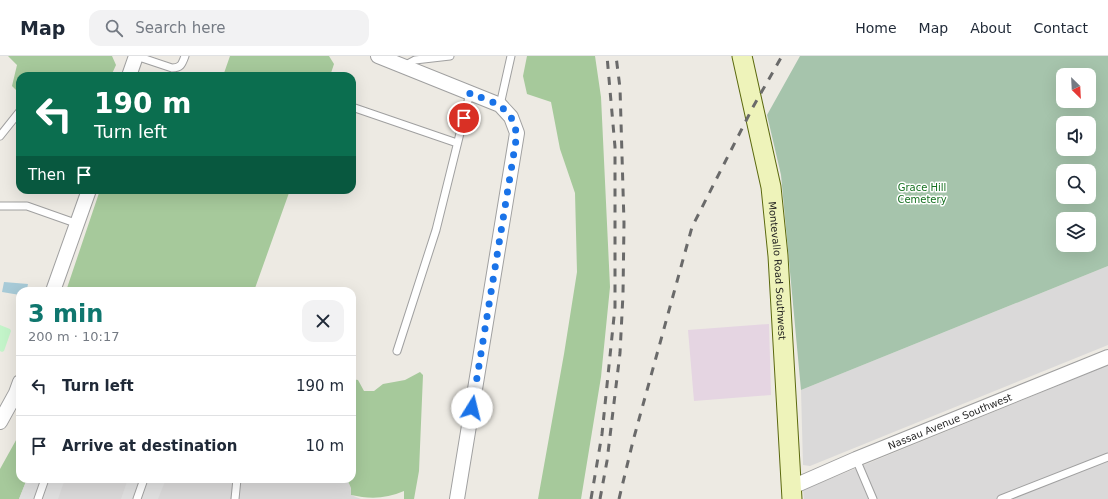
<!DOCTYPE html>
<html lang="en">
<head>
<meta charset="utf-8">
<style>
  body { margin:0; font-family:"DejaVu Sans",sans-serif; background:#f2f2f3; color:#1f2937; height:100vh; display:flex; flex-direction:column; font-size:15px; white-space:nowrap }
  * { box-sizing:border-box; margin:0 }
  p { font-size:13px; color:#747a83 }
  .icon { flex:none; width:22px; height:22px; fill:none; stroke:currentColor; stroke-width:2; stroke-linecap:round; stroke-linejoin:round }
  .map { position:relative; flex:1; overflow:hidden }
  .sheet { position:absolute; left:16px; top:231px; width:340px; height:196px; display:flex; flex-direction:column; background:#fff; border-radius:12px; box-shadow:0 4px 16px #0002 }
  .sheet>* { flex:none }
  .banner { position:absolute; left:16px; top:16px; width:340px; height:122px; border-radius:12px; box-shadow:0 4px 16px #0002; background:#0b6e4f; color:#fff; overflow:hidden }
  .needle { width:26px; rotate:156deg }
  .controls { position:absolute; left:1056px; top:12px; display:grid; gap:8px }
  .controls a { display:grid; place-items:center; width:40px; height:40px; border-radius:8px; background:#fff; box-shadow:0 4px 16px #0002; font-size:20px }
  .pin { position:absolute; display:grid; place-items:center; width:34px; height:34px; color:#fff; margin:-17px; border:2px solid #fff; border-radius:50%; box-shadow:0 1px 4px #0007 }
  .me { position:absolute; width:44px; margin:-22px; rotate:9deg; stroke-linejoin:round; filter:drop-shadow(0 0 3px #0008) }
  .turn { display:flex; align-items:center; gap:14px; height:84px; padding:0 12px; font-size:18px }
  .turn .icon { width:52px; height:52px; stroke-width:2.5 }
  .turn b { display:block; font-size:28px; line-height:34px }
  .then { display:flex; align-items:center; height:38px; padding:0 12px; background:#0003; gap:8px; font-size:15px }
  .round { display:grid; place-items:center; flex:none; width:42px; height:42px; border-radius:12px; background:#f2f2f3 }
  .overview { display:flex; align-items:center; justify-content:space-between; height:68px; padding:0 12px }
  h1 { font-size:24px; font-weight:700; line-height:30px; color:#0f766e }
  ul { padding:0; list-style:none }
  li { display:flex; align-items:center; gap:12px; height:60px; padding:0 12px; border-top:1px solid #e0e1e3 }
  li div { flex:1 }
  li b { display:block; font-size:15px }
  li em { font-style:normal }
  header { display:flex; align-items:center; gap:24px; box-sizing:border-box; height:56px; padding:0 20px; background:#fff; border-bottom:1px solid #e0e1e3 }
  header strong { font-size:19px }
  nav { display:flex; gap:22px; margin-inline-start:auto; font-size:14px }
  .search { width:280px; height:36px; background:#f2f2f3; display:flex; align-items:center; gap:10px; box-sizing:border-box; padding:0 14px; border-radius:12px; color:#747a83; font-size:15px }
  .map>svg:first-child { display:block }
  .residential { fill:#dad9d9 }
  .industrial { fill:#e5d5e2 }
  .forest { fill:#a6c99b }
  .cemetery { fill:#a6c4ac; fill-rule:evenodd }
  .park { fill:#c3f4c9 }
  .parking { fill:#e0e0e0 }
  .water { fill:#a7cad7 }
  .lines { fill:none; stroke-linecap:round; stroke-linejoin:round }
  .lane-casing { stroke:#a0a0a0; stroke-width:9 }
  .street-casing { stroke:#a0a0a0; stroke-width:16 }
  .secondary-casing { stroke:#5b690e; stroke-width:21 }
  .lane { stroke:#fff; stroke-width:7 }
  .street { stroke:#fff; stroke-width:14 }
  .secondary { stroke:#eef3ba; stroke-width:19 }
  .rail { stroke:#6a6a6a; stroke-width:3; stroke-dasharray:8 8; stroke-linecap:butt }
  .route { stroke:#1a73e8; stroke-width:7; stroke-dasharray:0 12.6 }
  .labels { text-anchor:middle; stroke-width:3; stroke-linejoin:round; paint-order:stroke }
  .park-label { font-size:10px; fill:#157020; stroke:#fff }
  .street-label { font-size:10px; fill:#1c1c1c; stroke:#fff }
</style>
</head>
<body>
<header>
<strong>Map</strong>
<div class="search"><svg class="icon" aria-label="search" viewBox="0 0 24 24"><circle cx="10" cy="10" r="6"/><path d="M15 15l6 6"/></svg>Search here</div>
<nav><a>Home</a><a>Map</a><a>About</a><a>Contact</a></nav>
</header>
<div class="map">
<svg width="1108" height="443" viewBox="0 0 1108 443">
  <rect width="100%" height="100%" fill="#edeae3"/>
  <path class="residential" d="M 1108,210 L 1108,289 L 810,410 L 803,409 L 801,334 Z
    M 1108,309 L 1108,443 L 804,443 L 803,434 Z
    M 27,423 L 347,423 L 351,432 L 351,439 L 361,443 L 19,443 Z"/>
  <path class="industrial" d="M 769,268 L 771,339 L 694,345 L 688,274 Z"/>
  <path class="forest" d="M 8,0 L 112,0 L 116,9 L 111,20 L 20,20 L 20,38 L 12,30 L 17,9 Z
    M 230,0 L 329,0 L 334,8 L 330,20 L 223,20 Z
    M 527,0 L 595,0 L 601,41 L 610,231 L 601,321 L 581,443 L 538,443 L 564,298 L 577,216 L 575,137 L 560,93 L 551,46 L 527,38 L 523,20 Z
    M 100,134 L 290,134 L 254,235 L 66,235 Z
    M 420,316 L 423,319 L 419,415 L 414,443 L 404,443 L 404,435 C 386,443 369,443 351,439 L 351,432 L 347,423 L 352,423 L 352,323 L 358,324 L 364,335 L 374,335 L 383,328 L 405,324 Z
    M 20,377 L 20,423 L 27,423 L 19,443 L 0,443 L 0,413 Z"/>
  <path class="cemetery" d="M 800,0 L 1108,0 L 1108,210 L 801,334 L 781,119 L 767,59 ZM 1063,19 L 1089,19 L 1089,45 L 1063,45 ZM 1063,67 L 1089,67 L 1089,93 L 1063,93 ZM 1063,115 L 1089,115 L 1089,141 L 1063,141 ZM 1063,163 L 1089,163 L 1089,189 L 1063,189 Z"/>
  <path class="park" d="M 0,269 L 10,273 L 11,275 L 4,295 L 2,296 L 0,295 Z"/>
  <path class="parking" d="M 27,423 L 65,423 L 58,443 L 19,443 Z
    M 128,423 L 166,423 L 158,443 L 121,443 Z"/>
  <path class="water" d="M 4,226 L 28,228 L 27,233 L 29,233 L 29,235 L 20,235 L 20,239 L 2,236 Z"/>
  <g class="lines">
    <g class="lane-casing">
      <path id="lane" d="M 136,0 L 172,12 C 181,12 182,8 185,0
        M 404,10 L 415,4 L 450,0
        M 500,49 L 511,0
        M 352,51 L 457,87
        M 0,80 L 20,55
        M 0,150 L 27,150 L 78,168
        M 397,295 L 436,174 L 470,37
        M 856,403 L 873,443
        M 38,443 L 45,423
        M 137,443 L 144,423
        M 235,443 L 237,423
        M 1001,443 L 1108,401"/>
    </g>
    <g class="street-casing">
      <g id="street">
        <path d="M 378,0 L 500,49 L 511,61 L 517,77 L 457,443"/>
        <path d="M 129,20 L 136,0"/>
        <path d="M 53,235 L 89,134"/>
        <path d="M 0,366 L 16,337 L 20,326"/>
        <path id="s1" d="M 792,431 L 856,403 L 1108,301"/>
      </g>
    </g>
    <g class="secondary-casing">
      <g id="secondary">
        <path id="s2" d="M 742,0 L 771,131 L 778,200 L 792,443"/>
      </g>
    </g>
    <use href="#lane" class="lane"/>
    <use href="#street" class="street"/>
    <use href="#secondary" class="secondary"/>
    <path class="rail" d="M 591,443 L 602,378 L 615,251 L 615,91 L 607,0
      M 600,443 L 607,405 L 620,297 L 623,238 L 624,167 L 620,32 L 616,0
      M 619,443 L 633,385 L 692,171 L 753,51 L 782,0"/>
  </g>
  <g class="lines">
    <path class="route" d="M 464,62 L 470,37 L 500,49 L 511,61 L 517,78 L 472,352"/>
  </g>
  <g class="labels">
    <g class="park-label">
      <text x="922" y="135">Grace Hill<tspan x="922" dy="12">Cemetery</tspan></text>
    </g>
    <g class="street-label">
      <text dy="4" stroke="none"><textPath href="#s2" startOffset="218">Montevallo Road Southwest</textPath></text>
      <text dy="4" stroke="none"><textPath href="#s1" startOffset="171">Nassau Avenue Southwest</textPath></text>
    </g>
  </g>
</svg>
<div class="controls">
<a><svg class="needle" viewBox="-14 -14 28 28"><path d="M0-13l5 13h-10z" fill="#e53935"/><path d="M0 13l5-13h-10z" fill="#747a83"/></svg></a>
<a><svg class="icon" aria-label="sound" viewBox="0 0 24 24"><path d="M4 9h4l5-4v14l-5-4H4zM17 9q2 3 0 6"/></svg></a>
<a><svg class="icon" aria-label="search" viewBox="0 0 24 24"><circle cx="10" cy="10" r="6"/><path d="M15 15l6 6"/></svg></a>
<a><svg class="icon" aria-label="layers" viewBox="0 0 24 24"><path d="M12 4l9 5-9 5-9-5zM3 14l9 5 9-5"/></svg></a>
</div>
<div class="pin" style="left:464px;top:62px;background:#d93025"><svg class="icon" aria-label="arrive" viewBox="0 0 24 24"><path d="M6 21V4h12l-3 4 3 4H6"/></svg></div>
<svg class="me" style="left:472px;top:352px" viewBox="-20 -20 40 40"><circle r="19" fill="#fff"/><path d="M0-13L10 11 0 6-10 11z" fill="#1a73e8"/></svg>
<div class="banner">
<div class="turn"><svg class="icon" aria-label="left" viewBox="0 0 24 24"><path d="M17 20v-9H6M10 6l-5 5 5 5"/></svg><div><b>190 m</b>Turn left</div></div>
<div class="then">Then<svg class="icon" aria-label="arrive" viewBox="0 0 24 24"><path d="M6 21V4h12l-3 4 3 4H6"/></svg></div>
</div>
<section class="sheet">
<div class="overview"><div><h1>3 min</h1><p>200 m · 10:17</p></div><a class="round"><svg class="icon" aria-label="close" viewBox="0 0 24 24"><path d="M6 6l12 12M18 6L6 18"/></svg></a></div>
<ul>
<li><svg class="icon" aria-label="left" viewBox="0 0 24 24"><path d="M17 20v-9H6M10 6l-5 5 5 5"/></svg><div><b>Turn left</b></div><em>190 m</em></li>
<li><svg class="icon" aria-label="arrive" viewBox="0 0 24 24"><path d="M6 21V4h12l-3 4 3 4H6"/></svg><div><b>Arrive at destination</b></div><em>10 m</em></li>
</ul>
</section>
</div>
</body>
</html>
